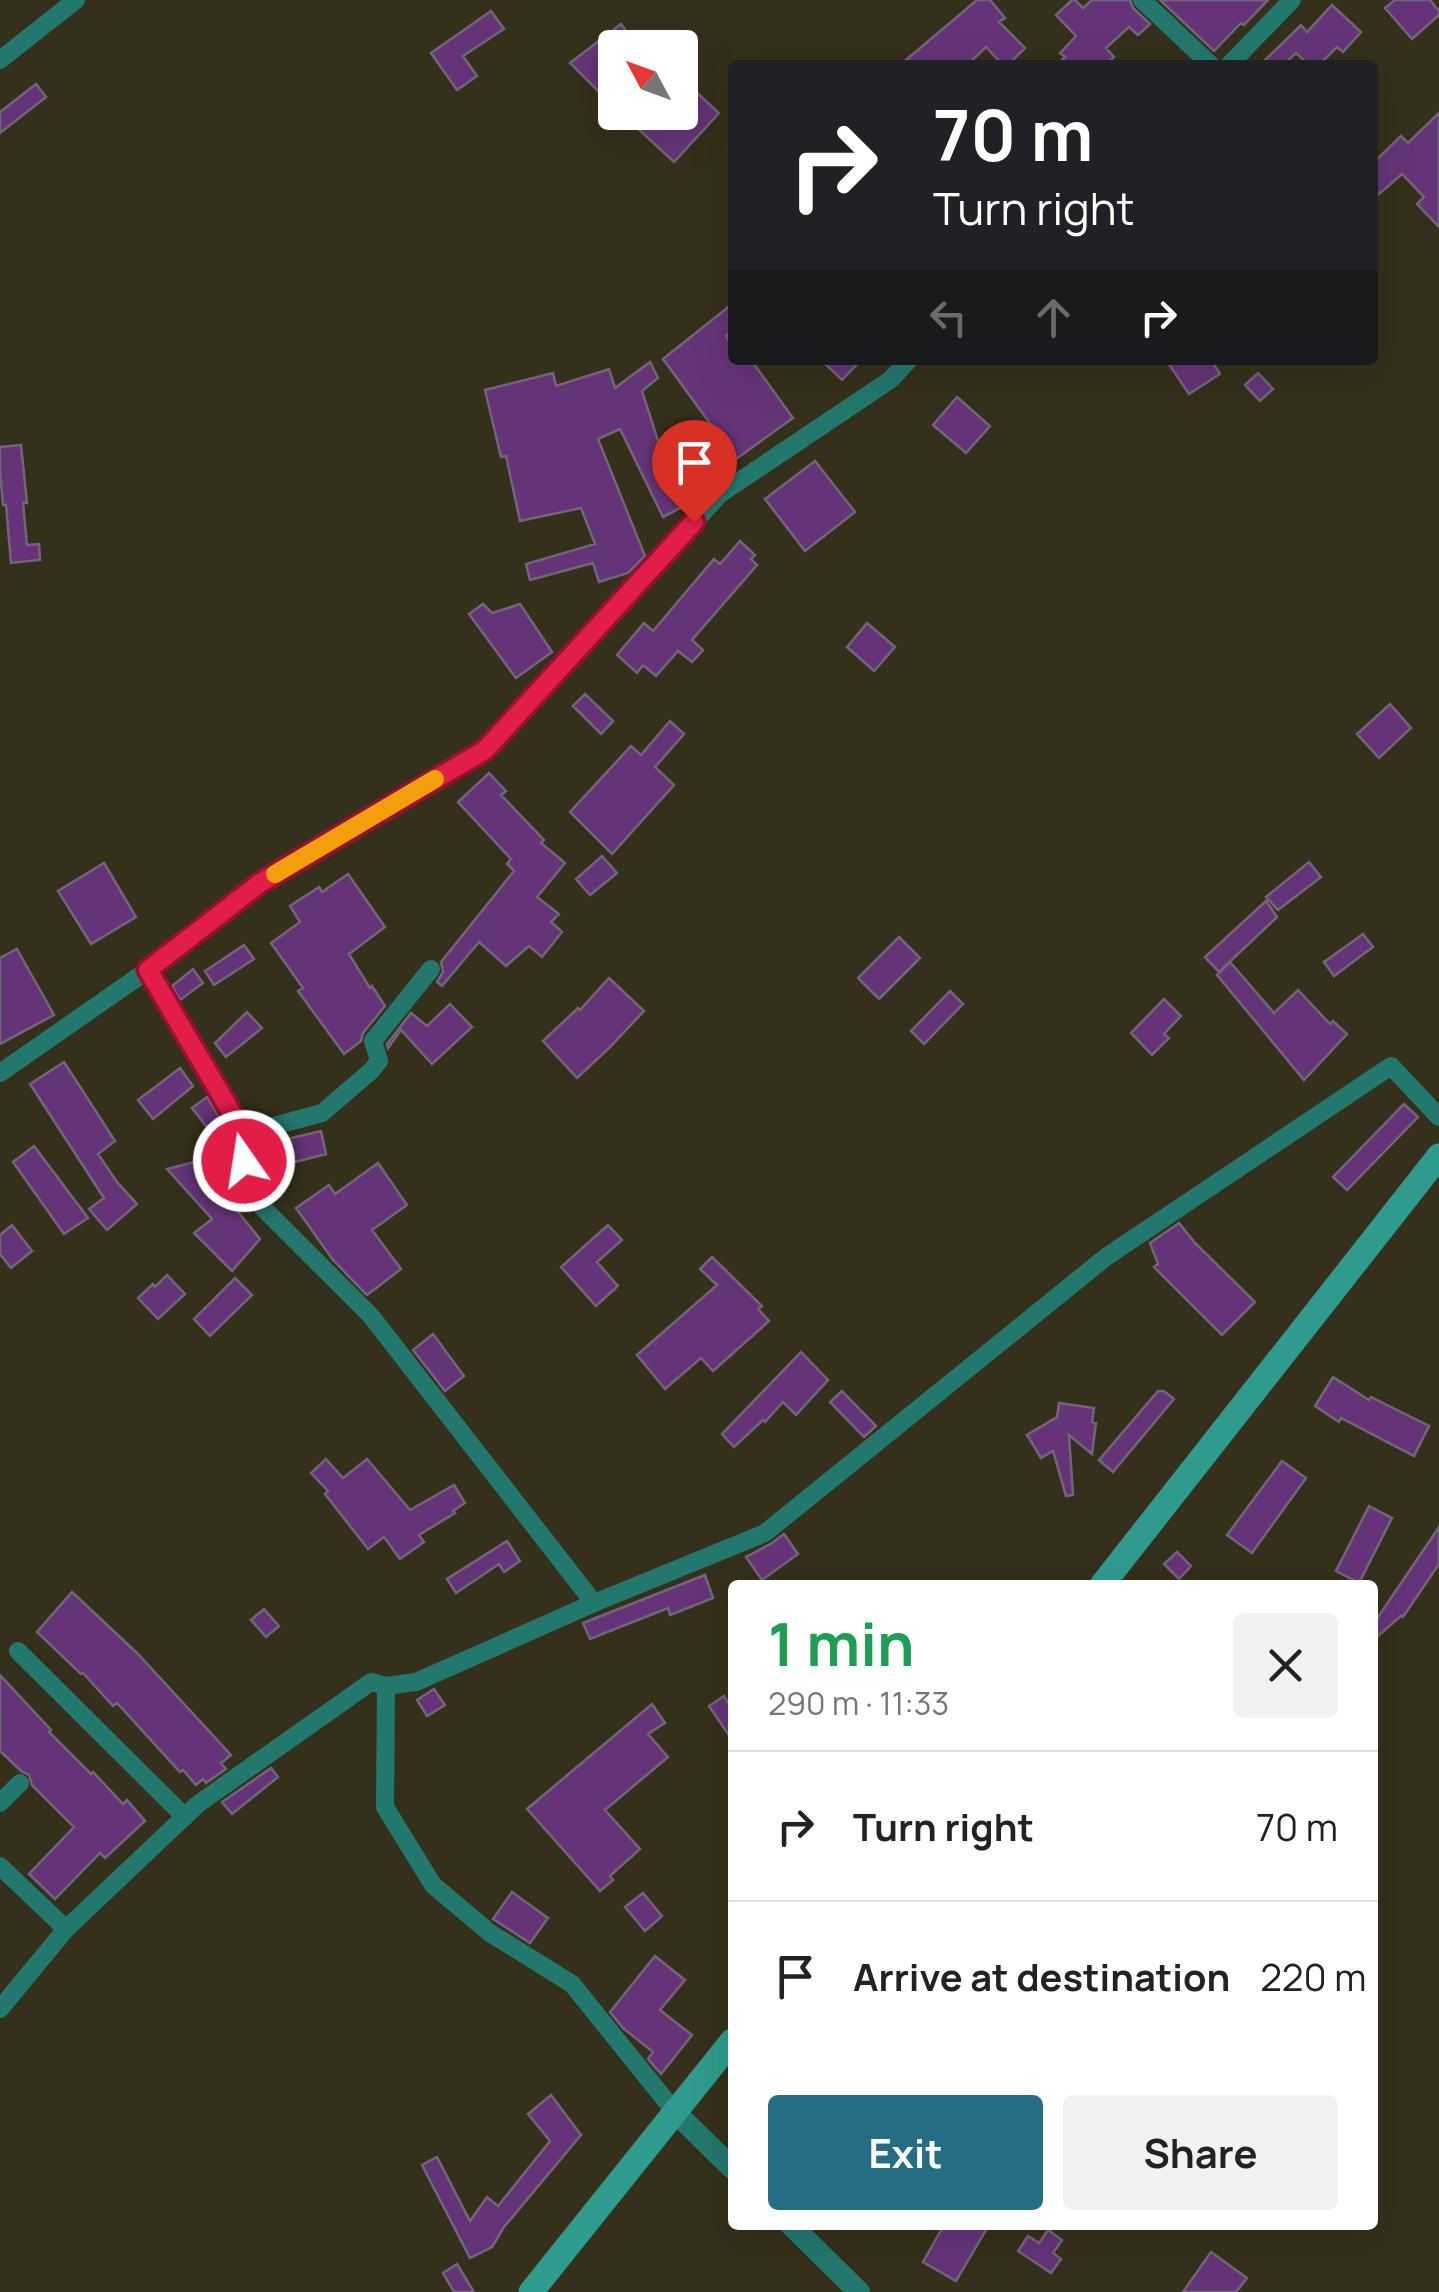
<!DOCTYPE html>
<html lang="en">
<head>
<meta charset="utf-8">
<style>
  body { margin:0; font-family:Manrope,sans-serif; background:#f2f2f2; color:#222; height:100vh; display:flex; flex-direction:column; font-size:38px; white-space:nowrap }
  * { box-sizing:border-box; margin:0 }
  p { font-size:32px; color:#767676 }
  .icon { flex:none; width:55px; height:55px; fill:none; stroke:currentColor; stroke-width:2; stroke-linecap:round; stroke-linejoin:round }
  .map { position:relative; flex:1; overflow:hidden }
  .side { position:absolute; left:728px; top:1580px; width:650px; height:650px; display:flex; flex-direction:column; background:#fff; border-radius:10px; box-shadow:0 10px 40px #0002 }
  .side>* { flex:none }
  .top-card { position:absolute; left:728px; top:60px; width:650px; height:305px; border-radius:10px; box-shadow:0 10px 40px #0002; background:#202124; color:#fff; overflow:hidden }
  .needle { width:65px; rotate:311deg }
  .fabs { position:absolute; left:598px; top:30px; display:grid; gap:20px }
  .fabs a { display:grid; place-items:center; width:100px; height:100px; border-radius:10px; background:#fff; box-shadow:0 10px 40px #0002; font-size:50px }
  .pin { position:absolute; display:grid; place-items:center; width:85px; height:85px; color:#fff; margin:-102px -42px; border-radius:50% 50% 50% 0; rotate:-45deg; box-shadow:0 0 10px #0007 }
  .pin .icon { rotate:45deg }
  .me { position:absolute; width:110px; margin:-55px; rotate:347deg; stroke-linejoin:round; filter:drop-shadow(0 0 8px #0008) }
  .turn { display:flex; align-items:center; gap:35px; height:210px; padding:0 40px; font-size:45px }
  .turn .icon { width:130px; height:130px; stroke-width:2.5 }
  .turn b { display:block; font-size:70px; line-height:85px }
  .lanes { display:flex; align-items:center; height:95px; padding:0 40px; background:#0003; justify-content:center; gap:50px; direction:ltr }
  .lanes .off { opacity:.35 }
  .round { display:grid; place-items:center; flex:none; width:105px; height:105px; border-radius:10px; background:#f2f2f2 }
  .summary { display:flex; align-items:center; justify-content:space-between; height:170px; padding:0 40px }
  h1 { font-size:60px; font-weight:700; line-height:75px; color:#1e9e55 }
  .cta { display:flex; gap:20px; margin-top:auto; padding:20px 40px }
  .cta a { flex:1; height:115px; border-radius:10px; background:#256d85; color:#fff; font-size:40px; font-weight:700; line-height:115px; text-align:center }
  .cta a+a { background:#f2f2f2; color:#222 }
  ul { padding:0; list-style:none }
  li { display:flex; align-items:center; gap:30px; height:150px; padding:0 40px; border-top:2px solid #e0e0e0 }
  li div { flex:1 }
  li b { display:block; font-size:38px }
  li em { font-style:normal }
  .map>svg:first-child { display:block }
  .building { fill:#653478; stroke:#736579; stroke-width:2.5 }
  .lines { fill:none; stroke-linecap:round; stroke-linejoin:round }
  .minor { stroke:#23786e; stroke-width:18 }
  .tertiary { stroke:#23786e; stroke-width:22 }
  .secondary { stroke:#2f9b8e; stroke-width:25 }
  .route-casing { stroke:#92132f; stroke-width:25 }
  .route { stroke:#e11d48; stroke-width:18 }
  .slow { stroke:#f59e0b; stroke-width:18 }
</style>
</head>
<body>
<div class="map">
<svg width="1439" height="2292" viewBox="0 0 1439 2292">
  <rect width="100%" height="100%" fill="#35301b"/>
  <path class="building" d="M 977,0 L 990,0 L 1005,18 L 999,22 L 1025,48 L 1008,65 L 1003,65 L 986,47 L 967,65 L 900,65 Z
    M 1072,0 L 1075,0 L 1083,8 L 1092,0 L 1130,0 L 1133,8 L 1150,24 L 1138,35 L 1129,27 L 1106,48 L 1114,57 L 1106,65 L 1057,65 L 1065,57 L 1060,53 L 1076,36 L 1056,15 Z
    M 1160,0 L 1268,0 L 1244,25 L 1241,23 L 1214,51 Z
    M 1395,0 L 1430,0 L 1439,11 L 1439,15 L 1412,39 L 1385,8 Z
    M 1332,5 L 1361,32 L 1343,52 L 1337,47 L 1319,65 L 1309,65 L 1296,53 L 1283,65 L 1260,65 L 1301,25 L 1307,32 Z
    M 491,11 L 504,29 L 463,56 L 477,76 L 457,90 L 431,53 Z
    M 621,24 L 631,37 L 615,48 L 615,108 L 570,63 Z
    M 680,77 L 719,113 L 674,162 L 620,112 L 680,112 Z
    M 36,84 L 46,97 L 0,133 L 0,112 Z
    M 1439,113 L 1439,227 L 1417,204 L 1424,197 L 1402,174 L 1372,200 L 1372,164 L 1401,136 L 1408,143 Z
    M 732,304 L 732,331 L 726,336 L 732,345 L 732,360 L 751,360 L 793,418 L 736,459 L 663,359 Z
    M 821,360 L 861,360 L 842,380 Z
    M 1166,360 L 1211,360 L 1220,374 L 1189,394 Z
    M 650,362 L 658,378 L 642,391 L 658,441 L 682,429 L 710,486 L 688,507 L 686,505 L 663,517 L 620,429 L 598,439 L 645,556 L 628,573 L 599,582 L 593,563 L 530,580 L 526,564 L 595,544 L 581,508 L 520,521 L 506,456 L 501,457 L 485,390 L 553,373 L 556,386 L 609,369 L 615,388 Z
    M 1258,373 L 1273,389 L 1260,401 L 1245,385 Z
    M 957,397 L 990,426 L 966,453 L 933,425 Z
    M 21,445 L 27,503 L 23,503 L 27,545 L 39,544 L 40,560 L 11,563 L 6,505 L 3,505 L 0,471 L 0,447 Z
    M 815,461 L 855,512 L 805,551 L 765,499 Z
    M 740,541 L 755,555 L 751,559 L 757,565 L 692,640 L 703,650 L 692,662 L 678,651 L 656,676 L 643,665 L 637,673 L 617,655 L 644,623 L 653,631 L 714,559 L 720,564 Z
    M 483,604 L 492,613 L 520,604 L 552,652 L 516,678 L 469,614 Z
    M 867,623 L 895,647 L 874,671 L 847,647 Z
    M 585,694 L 613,721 L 601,734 L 573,706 Z
    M 1390,704 L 1411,728 L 1379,758 L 1357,734 Z
    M 670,721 L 684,734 L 655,767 L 674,785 L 612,854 L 570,812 L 631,746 L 641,755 Z
    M 489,773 L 506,791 L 501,795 L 544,840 L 541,843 L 565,863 L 537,897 L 559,914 L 551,922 L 562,932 L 542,957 L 529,946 L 506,966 L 479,942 L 442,986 L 437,982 L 443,972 L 441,962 L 514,871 L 507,864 L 511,859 L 458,802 Z
    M 602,856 L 617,873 L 590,895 L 576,879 Z
    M 1309,862 L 1321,877 L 1278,910 L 1266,897 Z
    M 104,863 L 136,917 L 91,944 L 58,891 Z
    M 348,874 L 385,927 L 349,954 L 370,988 L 372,986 L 385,1006 L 363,1033 L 361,1041 L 344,1054 L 298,991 L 303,988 L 271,943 L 300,922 L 290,906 L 319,887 L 322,892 Z
    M 1266,901 L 1277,917 L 1219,972 L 1205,957 Z
    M 1363,934 L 1373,947 L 1334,976 L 1324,962 Z
    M 899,937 L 920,958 L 879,999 L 858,978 Z
    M 244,945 L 254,959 L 214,985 L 205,971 Z
    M 17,949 L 54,1015 L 0,1044 L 0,958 Z
    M 1230,962 L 1274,1013 L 1298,990 L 1330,1024 L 1333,1021 L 1347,1034 L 1304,1080 L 1217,975 Z
    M 193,969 L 203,983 L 180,1000 L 172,986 Z
    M 609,978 L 644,1011 L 609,1048 L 577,1078 L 543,1041 L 578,1008 L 580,1010 Z
    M 950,991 L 963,1004 L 924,1044 L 911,1031 Z
    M 1164,999 L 1181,1016 L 1164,1034 L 1169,1038 L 1152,1055 L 1131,1033 Z
    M 450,1004 L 472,1027 L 432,1064 L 401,1030 L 388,1048 L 387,1044 L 411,1013 L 427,1026 Z
    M 247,1012 L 262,1028 L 226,1057 L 215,1043 Z
    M 64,1062 L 115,1141 L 98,1154 L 117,1182 L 137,1204 L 107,1230 L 89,1209 L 104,1198 L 30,1084 Z
    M 180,1068 L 193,1086 L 153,1119 L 138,1100 Z
    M 207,1097 L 225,1126 L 213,1135 L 192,1108 Z
    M 1404,1104 L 1418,1117 L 1347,1190 L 1333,1177 Z
    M 321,1131 L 326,1154 L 276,1167 L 270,1143 Z
    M 34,1146 L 88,1218 L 64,1234 L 13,1162 Z
    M 214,1157 L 205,1171 L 260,1239 L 232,1271 L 194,1233 L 212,1219 L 167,1169 Z
    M 378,1163 L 407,1205 L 372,1230 L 401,1269 L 367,1295 L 333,1260 L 296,1208 L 329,1185 L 335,1194 Z
    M 1179,1223 L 1195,1243 L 1255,1302 L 1222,1335 L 1154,1267 L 1158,1264 L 1150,1243 Z
    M 12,1225 L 32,1251 L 11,1268 L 0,1254 L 0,1235 Z
    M 608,1225 L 622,1240 L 597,1262 L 618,1286 L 596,1306 L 561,1267 Z
    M 712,1257 L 762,1306 L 758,1309 L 769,1321 L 713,1371 L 701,1358 L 665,1389 L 637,1355 L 717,1285 L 700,1269 Z
    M 167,1275 L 185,1294 L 158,1319 L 138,1298 L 153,1284 L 155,1287 Z
    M 235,1278 L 252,1295 L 210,1336 L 194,1319 Z
    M 433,1334 L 464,1376 L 445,1391 L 413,1350 Z
    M 801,1352 L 828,1380 L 796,1415 L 783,1402 L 765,1422 L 763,1420 L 734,1447 L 722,1434 Z
    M 1333,1377 L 1369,1400 L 1371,1397 L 1429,1426 L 1414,1456 L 1341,1418 L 1339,1422 L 1315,1406 Z
    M 842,1391 L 876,1426 L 864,1437 L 830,1402 Z
    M 1158,1391 L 1164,1391 L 1174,1399 L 1113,1472 L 1099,1460 Z
    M 1059,1403 L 1094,1408 L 1092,1422 L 1096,1423 L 1092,1454 L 1069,1435 L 1073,1495 L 1066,1496 L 1053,1451 L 1041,1458 L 1027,1435 L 1057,1417 Z
    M 326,1459 L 343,1478 L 367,1459 L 410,1510 L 454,1485 L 465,1503 L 453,1511 L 455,1513 L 419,1535 L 424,1542 L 400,1559 L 384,1537 L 368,1549 L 325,1494 L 328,1491 L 311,1473 Z
    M 1282,1461 L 1306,1478 L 1252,1553 L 1227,1535 Z
    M 1369,1506 L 1392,1518 L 1359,1583 L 1336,1571 Z
    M 1439,1527 L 1439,1564 L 1403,1617 L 1401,1616 L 1372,1641 L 1372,1626 Z
    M 784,1534 L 798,1554 L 762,1580 L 746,1557 L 772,1543 Z
    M 507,1541 L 520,1561 L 504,1572 L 499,1564 L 456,1593 L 447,1579 Z
    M 1177,1552 L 1191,1566 L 1179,1579 L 1164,1564 Z
    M 705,1575 L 713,1598 L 670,1615 L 668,1608 L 590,1639 L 583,1623 Z
    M 72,1592 L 138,1654 L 231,1755 L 221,1763 L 226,1769 L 206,1783 L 203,1779 L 196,1785 L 183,1770 L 180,1772 L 117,1703 L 113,1706 L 83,1673 L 81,1674 L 37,1632 Z
    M 264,1609 L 279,1626 L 266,1637 L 251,1620 Z
    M 0,1675 L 51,1730 L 49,1732 L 91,1774 L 93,1772 L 123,1804 L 127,1800 L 145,1821 L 105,1858 L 100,1853 L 55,1899 L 29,1874 L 74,1827 L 32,1785 L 29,1775 L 21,1771 L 0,1751 Z
    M 434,1689 L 445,1705 L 427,1716 L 417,1700 Z
    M 724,1696 L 732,1710 L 732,1740 L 709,1706 Z
    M 652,1704 L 665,1723 L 648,1734 L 668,1757 L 605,1810 L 640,1849 L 610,1876 L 613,1880 L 600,1891 L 527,1809 Z
    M 271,1768 L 278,1777 L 232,1814 L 222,1802 Z
    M 512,1892 L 548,1918 L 530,1943 L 493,1919 Z
    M 643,1893 L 662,1916 L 645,1931 L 625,1907 Z
    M 655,1956 L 685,1980 L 660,2010 L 692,2035 L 661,2074 L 648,2059 L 653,2052 L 623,2028 L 610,2012 Z
    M 551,2095 L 581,2135 L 504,2227 L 492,2247 L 470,2258 L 422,2165 L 437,2157 L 470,2221 L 487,2197 L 498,2206 L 550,2141 L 528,2114 Z
    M 944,2225 L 989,2225 L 956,2281 L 923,2262 Z
    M 1048,2230 L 1062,2240 L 1053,2253 L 1061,2259 L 1051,2273 L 1018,2251 L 1028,2236 L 1039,2243 Z
    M 1211,2252 L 1247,2278 L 1236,2292 L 1183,2292 Z
    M 457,2264 L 466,2279 L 474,2292 L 454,2292 L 443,2273 Z"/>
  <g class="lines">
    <path class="minor" d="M 1142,0 L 1211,65
      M 0,60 L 76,0
      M 1229,65 L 1292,0
      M 148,970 L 244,1134 L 244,1189 L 371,1316 L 594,1603
      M 0,1073 L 148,970 L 260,883 L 485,750 L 720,494 L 890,380 L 909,360
      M 244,1134 L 322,1113 L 371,1071 L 379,1061 L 373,1041 L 431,969
      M 18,1651 L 185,1817
      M 386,1686 L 385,1807 L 433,1885 L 490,1933 L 572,1984 L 675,2112
      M 0,1803 L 20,1783
      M 0,1866 L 66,1929
      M 0,2009 L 66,1929 L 198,1804 L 371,1682 L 386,1686 L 416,1682 L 594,1603 L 765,1533 L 1106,1257 L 1391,1066 L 1439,1117"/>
    <path class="tertiary" d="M 675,2112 L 732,2168
      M 791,2225 L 859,2292"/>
    <path class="secondary" d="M 1102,1585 L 1439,1156
      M 531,2292 L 732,2041"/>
  </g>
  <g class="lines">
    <g class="route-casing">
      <path id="route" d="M 244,1161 L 244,1134 L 148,970 L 260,883 L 485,750 L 694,522"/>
    </g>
    <use href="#route" class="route"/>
    <path class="slow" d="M 275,874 L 435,779"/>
  </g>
</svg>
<div class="fabs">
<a><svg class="needle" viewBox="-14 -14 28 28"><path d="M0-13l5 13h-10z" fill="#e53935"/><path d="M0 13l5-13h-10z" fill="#767676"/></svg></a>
</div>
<div class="pin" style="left:694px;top:522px;background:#d93025"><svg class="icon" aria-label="arrive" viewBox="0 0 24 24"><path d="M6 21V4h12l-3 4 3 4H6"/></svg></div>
<svg class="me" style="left:244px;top:1161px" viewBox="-20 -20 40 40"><circle r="17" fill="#e11d48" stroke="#fff" stroke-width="3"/><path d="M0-11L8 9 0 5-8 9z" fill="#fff"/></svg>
<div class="top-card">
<div class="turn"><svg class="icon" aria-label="right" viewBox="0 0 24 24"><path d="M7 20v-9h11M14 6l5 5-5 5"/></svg><div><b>70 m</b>Turn right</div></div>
<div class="lanes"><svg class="icon off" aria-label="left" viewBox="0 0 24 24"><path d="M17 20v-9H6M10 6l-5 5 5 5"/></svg><svg class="icon off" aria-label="ahead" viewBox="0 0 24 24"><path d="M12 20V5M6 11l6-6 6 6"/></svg><svg class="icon" aria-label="right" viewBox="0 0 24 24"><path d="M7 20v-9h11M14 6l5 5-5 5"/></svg></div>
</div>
<section class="side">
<div class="summary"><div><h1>1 min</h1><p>290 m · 11:33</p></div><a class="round"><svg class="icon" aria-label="close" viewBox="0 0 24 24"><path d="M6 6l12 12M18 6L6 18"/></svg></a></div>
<ul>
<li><svg class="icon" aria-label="right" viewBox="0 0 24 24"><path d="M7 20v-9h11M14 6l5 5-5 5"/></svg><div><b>Turn right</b></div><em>70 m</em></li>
<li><svg class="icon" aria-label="arrive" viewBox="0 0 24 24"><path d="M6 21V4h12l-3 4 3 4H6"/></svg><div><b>Arrive at destination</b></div><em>220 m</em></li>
</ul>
<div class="cta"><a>Exit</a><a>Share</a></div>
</section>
</div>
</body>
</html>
